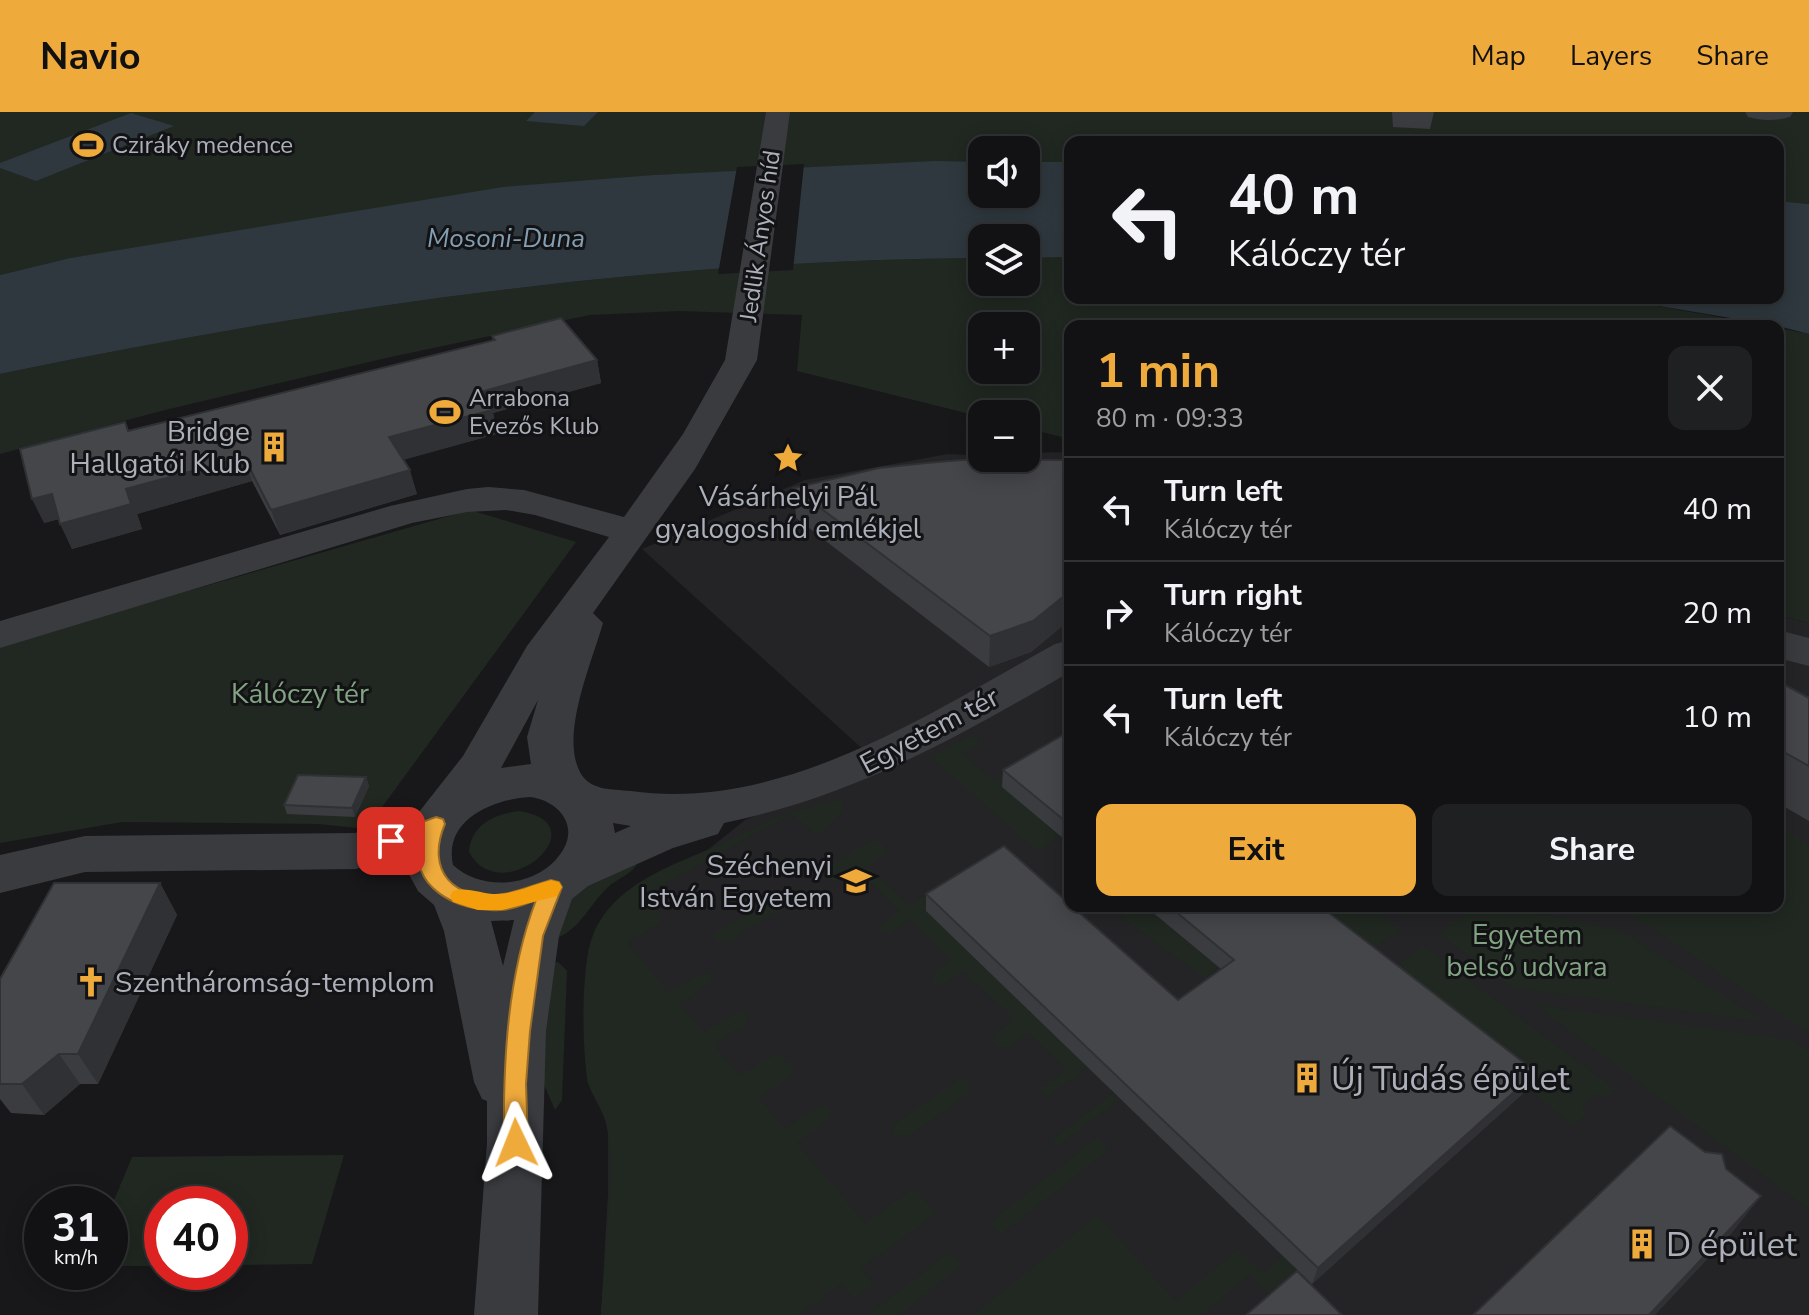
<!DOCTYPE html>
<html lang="en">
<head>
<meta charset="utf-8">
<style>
  body { margin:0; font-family:"Nunito Sans",sans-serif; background:#1f2022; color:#f1f3f6; height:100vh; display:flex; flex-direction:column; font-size:30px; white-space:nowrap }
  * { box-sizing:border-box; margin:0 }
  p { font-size:26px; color:#9c9ea0 }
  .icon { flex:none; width:44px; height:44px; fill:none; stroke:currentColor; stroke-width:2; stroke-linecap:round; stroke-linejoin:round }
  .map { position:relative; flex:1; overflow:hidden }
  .drawer { position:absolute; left:1064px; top:208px; width:720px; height:592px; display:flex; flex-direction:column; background:#121214; border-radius:16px; box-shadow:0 4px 20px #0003,0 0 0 2px #313234 }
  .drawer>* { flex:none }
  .banner { position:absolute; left:1064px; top:24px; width:720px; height:168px; border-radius:16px; box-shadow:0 4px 20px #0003,0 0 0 2px #313234; background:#121214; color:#f1f3f6; overflow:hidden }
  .tools { position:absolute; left:968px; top:24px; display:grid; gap:16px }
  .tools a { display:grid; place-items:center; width:72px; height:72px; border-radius:16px; background:#121214; box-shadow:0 4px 20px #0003,0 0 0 2px #313234; font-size:40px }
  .speed { position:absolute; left:24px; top:1074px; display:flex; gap:16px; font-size:40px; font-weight:700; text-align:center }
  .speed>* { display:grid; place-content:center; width:104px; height:104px; border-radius:50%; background:#121214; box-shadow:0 4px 20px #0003,0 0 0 2px #313234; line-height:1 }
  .speed small { font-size:20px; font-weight:400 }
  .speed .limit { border:12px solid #d22; background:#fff; color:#111 }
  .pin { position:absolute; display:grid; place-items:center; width:68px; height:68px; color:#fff; margin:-34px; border-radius:16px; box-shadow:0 4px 12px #0006 }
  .me { position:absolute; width:88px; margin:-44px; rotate:358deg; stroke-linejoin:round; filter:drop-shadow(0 0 6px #0008) }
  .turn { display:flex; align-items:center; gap:28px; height:168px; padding:0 32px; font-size:36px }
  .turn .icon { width:104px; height:104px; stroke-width:2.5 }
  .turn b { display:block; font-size:56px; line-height:68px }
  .round { display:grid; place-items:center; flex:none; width:84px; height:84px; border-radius:16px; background:#1f2022 }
  .head { display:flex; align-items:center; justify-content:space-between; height:136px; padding:0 32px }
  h1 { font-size:48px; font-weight:700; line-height:60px; color:#efaa3c }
  .button { display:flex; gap:16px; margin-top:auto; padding:16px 32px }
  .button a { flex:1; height:92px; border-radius:16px; background:#efaa3c; color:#111; font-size:32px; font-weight:700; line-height:92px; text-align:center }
  .button a+a { background:#1f2022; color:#f1f3f6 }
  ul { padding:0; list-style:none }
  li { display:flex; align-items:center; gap:24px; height:104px; padding:0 32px; border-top:2px solid #313234 }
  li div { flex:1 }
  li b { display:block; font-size:30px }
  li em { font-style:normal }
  header { display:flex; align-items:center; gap:48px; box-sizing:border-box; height:112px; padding:0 40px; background:#efaa3c; color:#111 }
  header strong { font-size:38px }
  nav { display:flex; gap:44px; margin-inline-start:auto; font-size:28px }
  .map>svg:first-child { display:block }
  .built { fill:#242427 }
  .green { fill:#202821; fill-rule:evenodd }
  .water { fill:#2e383e }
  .pier { fill:#18181a }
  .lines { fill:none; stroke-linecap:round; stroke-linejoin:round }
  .minor { fill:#393b3f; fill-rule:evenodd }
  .wall { fill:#3b3c40 }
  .shaded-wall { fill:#303134 }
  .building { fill:#45464a; stroke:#303134; stroke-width:2 }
  .route { fill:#efaa3c; stroke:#9b6e27; stroke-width:2 }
  .slow { fill:#f59e0b }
  .labels { text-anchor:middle; stroke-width:6; stroke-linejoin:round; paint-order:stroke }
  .far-poi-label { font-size:24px; fill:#abb0ba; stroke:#131315; text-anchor:start }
  .far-street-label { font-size:24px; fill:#abb0ba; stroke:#131315 }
  .far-water-label { font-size:26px; font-style:italic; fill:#839fb4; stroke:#131315 }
  .poi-label { font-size:28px; fill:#abb0ba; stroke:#131315; text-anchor:end }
  .park-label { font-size:28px; fill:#82a483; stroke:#131315 }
  .street-label { font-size:28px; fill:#abb0ba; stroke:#131315 }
  .near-poi-label { font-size:34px; fill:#abb0ba; stroke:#131315; text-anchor:start }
</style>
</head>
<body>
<header>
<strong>Navio</strong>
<nav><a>Map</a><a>Layers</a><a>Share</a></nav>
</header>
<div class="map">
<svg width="1809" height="1203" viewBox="0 0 1809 1203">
  <rect width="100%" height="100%" fill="#18181a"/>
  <path class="built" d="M 1070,340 L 1070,794 L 1778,794 L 1778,503 L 1809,511 L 1809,1203 L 601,1203 L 608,1082 L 608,1021 L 604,999 L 587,969 L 586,862 L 588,839 L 596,816 L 625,781 L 649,765 L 709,737 L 745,708 L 877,650 L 642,437 L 805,368 L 948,342 L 1026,346 L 1026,341 Z"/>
  <path class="green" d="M 0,0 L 1809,0 L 1809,92 L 1778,89 L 1778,30 L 1070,30 L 1070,50 L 1026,50 L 1026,38 L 982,38 L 982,50 L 654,63 L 70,146 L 0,163 Z
    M 1070,145 L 1070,186 L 1612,186 L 1770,214 L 1070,214 L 1070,327 L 1026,316 L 1026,302 L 982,302 L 982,305 L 797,259 L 802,203 L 679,199 L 590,203 L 386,246 L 165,298 L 0,342 L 0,262 C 322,195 652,148 982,146 L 982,170 L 1026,170 L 1026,146 ZM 982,214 L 1026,214 L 1026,258 L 982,258 Z
    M 1778,216 L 1809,222 L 1809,511 L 1778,503 Z
    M 470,398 L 576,430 L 366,717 L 319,712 L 122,710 L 0,731 L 0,533 Z
    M 972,623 L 983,629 L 962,642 L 995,669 L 1022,653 L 1061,724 L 1037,739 L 931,645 Z
    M 841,687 L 844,697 L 823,720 L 813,720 L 791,702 L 645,783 L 662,805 L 661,810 L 627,831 L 669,880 L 706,860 L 711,863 L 711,871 L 679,892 L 703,920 L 741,899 L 747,902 L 746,911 L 714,933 L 739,963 L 777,941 L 792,953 L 792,963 L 759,986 L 784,1016 L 824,993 L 830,996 L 830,1006 L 797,1031 L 865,1111 L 914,1076 L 936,1102 L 861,1156 L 874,1173 L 854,1187 L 842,1171 L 798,1203 L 601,1203 C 604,1145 614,1078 608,1021 C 606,998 589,983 587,965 C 582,931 580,843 597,814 C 622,768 677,752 721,732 C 743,721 765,710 788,701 C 805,695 823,693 841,687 Z
    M 519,699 C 603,712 501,800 469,740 C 471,712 495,702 519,699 Z
    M 1778,715 L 1809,733 L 1809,921 L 1618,794 L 1778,794 Z
    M 873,728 L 880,729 L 886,738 L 883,744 L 868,754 L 909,793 L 938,776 L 1088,954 L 1049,985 L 1041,977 L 1066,957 L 1028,921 L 1005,936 L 995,932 L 993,924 L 1014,907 L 964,860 L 940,874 L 932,871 L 934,860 L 951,848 L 911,808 L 890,821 L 880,819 L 881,812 L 900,799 L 859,759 L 836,770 L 826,766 L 823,761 L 826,756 Z
    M 638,750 C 633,762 618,766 608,775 C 590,792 581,816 557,826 L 576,775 Z
    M 781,783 L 788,788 L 783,796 L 729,829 L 715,830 L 713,824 L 719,818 Z
    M 1107,794 L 1145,794 L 1218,855 L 1204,866 Z
    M 1295,794 L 1370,794 L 1400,817 L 1361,845 Z
    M 1476,794 L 1506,794 L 1622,820 L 1765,910 L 1511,875 L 1439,822 Z
    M 1423,834 L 1615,977 L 1609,984 L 1593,983 L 1583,993 L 1585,1004 L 1573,1013 L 1384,863 Z
    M 558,850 L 567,859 L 562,988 L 555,998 L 538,959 L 543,852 Z
    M 1535,893 L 1792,928 L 1809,939 L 1809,1097 Z
    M 962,965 L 971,972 L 967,982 L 909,1024 L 894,1023 L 892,1016 L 897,1010 Z
    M 1114,980 L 1121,986 L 1058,1034 L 1051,1028 Z
    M 1097,1026 L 1109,1038 L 1000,1123 L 989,1111 Z
    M 344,1043 L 312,1152 L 230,1153 L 230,1092 L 162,1092 L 162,1154 L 110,1154 L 110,1098 L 132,1045 Z
    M 1097,1104 L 1176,1189 L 1238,1137 L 1263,1162 L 1283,1143 L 1312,1172 L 1295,1169 L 1282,1196 L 1250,1162 L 1201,1203 L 973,1203 Z
    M 950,1140 L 962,1153 L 900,1203 L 868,1203 Z"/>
  <path class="water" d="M 535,0 L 598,0 L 584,14 L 526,9 Z
    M 131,1 L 174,14 L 36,69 L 0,56 L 0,51 Z
    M 935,49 L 982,50 L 982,82 L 1026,82 L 1026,50 L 1070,50 L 1070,145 L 1026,146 L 1026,126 L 982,126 L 982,146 C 652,148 322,195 0,262 L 0,163 L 70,146 L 503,75 L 654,63 Z
    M 1778,89 L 1809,92 L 1809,222 L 1778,214 L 1612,186 L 1778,186 Z"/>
  <path class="pier" d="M 804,52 L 793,158 L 718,162 L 737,55 Z"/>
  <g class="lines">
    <path class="minor" d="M 766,0 L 790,0 L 757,248 L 695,357 L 593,501 L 603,511 C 592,550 561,620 579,658 C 588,679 611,677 631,679 C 783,700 928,602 1055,532 L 1070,528 L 1070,560 C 954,627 857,683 724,711 L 718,722 L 673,736 L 588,774 L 572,787 L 559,824 L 546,919 L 538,1203 L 474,1203 L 487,1031 L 487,989 L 482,987 L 474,970 L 444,819 L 434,793 L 418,779 L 405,755 L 402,742 L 356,757 L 85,760 L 0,781 L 0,743 L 85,724 L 355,721 L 419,700 L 463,644 L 527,534 L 609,425 L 535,403 L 506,398 L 467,400 L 412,411 L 0,536 L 0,509 L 390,394 L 467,377 L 488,375 L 524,378 L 624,405 L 683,322 L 725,248 ZM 538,588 L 527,625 L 531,652 L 501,656 ZM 530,685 C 556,688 579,711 563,738 C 541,775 483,781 453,753 C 443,708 493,687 530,685 ZM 613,711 L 631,714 L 615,721 ZM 514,808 L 503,854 L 491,809 Z
      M 1745,0 L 1793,0 L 1790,5 C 1776,9 1762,9 1748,5 Z
      M 1778,518 L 1809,526 L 1809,554 L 1778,546 Z"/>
  </g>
  <path class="wall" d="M 1392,0 L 1434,0 L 1430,17 L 1393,15 Z
    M 492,224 L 597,248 L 601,271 L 493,301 L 497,322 L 404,347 L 417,382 L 280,423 L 252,369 L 137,402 L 142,417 L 72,437 L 59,407 L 44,411 L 128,319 L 493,229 Z
    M 794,376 L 1060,516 L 1031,540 L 989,555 L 796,406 Z
    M 1778,569 L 1809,586 L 1809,709 L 1778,691 Z
    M 1070,619 L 1070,732 L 1002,675 L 1003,658 Z
    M 366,665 L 369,674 L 355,705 L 287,702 L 284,693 Z
    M 160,771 L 177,803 L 98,972 L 80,972 L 44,1003 L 11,1001 L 0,987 L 0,867 Z
    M 926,782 L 1178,888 L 1221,857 L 1145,794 L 1320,794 L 1528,977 L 1312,1172 L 926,799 Z"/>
  <path class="shaded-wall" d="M 597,248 L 601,271 L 493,301 L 497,322 L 396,350 L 389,325 L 480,280 Z
    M 244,345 L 252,369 L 137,402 L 142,417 L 72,437 L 60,412 L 126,377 Z
    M 410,358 L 417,382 L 280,423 L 271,398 Z
    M 52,382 L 63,406 L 44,411 L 32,387 Z
    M 1070,483 L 1070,512 L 1060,516 L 1031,540 L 989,555 L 990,524 L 1063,485 Z
    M 366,665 L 369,674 L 355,705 L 352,696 Z
    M 160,771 L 177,803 L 98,972 L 78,942 Z
    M 59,942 L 80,972 L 44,1003 L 22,972 Z
    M 1536,960 L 1528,977 L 1312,1172 L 1318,1156 Z
    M 1761,1084 L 1731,1122 L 1655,1203 L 1649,1203 Z"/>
  <path class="building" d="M 561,206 L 597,248 L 480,280 L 492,298 L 389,325 L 410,358 L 271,398 L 244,345 L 126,377 L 131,392 L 60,412 L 52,382 L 32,387 L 20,337 L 125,310 L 128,319 L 495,228 L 492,224 Z
    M 974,347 L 1070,348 L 1070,483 L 1063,485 L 1033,509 L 990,524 L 794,376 L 879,356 L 926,351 Z
    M 1778,569 L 1809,586 L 1809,654 L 1778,637 Z
    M 1070,619 L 1070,713 L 1003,658 Z
    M 298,663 L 366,665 L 352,696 L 284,693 Z
    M 1004,734 L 1178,888 L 1234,848 L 1169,794 L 1320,794 L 1536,960 L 1318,1156 L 926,782 Z
    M 54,771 L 160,771 L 78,942 L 59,942 L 22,972 L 0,972 L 0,867 Z
    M 1670,1014 L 1705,1040 L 1722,1042 L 1726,1057 L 1761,1084 L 1649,1203 L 1473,1203 Z
    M 1297,1159 L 1342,1203 L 1246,1203 Z"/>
  <path class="route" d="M 436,705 L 443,707 L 445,712 C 425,759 454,790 503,782 C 519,780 536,772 551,768 L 559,770 L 562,775 L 543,824 L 530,919 L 526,972 L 528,1031 L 525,1039 L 516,1042 L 508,1039 L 504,1031 C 503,950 507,864 536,788 C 525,792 512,798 500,798 C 458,801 406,774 420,726 L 391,736 L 384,734 L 381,729 L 384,724 Z"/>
  <path class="slow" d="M 551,768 L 559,770 L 562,775 L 557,784 L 502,798 L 478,798 L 453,790 L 450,784 L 453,779 C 467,774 484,783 499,782 C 516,781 535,772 551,768 Z"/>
  <defs>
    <g id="stadium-bare" transform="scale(2.4)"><path d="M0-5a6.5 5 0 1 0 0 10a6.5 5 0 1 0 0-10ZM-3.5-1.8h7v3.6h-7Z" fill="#efaa3c" stroke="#131315" stroke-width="2.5" paint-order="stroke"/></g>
    <g id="building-bare" transform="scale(2.4)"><path d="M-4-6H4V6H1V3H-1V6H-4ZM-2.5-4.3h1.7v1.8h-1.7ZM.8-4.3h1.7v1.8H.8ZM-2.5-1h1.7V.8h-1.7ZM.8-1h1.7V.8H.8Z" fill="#efaa3c" stroke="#131315" stroke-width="2.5" paint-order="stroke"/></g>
    <g id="sight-bare" transform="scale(2.4)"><path d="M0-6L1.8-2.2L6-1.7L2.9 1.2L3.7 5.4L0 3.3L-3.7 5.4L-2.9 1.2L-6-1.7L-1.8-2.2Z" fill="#efaa3c" stroke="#131315" stroke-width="2.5" paint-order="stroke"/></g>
    <g id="university-bare" transform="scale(2.4)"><path d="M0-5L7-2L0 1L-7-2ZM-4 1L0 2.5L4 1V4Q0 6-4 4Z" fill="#efaa3c" stroke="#131315" stroke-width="2.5" paint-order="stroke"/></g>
    <g id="church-bare" transform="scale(2.4)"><path d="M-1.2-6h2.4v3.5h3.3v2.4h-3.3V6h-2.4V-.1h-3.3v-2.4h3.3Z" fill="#efaa3c" stroke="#131315" stroke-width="2.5" paint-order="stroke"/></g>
  </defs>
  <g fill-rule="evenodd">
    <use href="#stadium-bare" x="88" y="33"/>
    <use href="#stadium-bare" x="445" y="300"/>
    <use href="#building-bare" x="274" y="335"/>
    <use href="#sight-bare" x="788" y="346"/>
    <use href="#university-bare" x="856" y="769"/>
    <use href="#church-bare" x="91" y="870"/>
    <use href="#building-bare" x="1307" y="966"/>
    <use href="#building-bare" x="1642" y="1132"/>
  </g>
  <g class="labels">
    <g class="far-poi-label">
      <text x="112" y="41">Cziráky medence</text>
      <text x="469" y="294">Arrabona<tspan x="469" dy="28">Evezős Klub</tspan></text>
    </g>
    <g class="far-street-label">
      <text transform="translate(760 124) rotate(-82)" y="8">Jedlik Ányos híd</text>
    </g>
    <g class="far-water-label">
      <text x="506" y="135">Mosoni-Duna</text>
    </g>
    <g class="poi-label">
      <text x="250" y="329">Bridge<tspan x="250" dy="32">Hallgatói Klub</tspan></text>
      <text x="788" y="394" text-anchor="middle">Vásárhelyi Pál<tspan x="788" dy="32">gyalogoshíd emlékjel</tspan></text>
      <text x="832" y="763">Széchenyi<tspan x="832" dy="32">István Egyetem</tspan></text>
      <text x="115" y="880" text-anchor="start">Szentháromság-templom</text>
    </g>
    <g class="park-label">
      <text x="300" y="591">Kálóczy tér</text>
      <text x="1527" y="832">Egyetem<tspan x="1527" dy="32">belső udvara</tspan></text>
    </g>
    <g class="street-label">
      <text transform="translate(929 618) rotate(-28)" y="10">Egyetem tér</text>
    </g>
    <g class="near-poi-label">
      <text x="1331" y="978">Új Tudás épület</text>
      <text x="1666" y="1144">D épület</text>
    </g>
  </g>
</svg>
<div class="tools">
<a><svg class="icon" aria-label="sound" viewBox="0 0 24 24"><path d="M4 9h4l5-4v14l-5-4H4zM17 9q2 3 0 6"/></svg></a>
<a><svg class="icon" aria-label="layers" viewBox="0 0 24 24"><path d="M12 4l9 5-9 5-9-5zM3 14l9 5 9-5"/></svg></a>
<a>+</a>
<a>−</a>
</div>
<div class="speed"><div>31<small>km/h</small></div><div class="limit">40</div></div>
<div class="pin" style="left:391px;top:729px;background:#d93025"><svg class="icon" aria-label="arrive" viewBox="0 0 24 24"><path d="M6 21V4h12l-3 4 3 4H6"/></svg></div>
<svg class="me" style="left:516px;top:1031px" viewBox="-20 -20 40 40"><path d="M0-17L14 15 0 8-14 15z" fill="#efaa3c" stroke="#fff" stroke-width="4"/></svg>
<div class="banner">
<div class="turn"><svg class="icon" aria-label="left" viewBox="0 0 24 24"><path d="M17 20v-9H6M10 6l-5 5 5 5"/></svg><div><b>40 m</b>Kálóczy tér</div></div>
</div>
<section class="drawer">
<div class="head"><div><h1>1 min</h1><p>80 m · 09:33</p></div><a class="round"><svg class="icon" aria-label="close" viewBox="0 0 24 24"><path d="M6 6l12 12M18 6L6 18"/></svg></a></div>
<ul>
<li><svg class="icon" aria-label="left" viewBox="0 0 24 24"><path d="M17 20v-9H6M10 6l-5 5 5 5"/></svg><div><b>Turn left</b><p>Kálóczy tér</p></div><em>40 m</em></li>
<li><svg class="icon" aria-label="right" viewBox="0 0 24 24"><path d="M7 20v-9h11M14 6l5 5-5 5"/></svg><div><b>Turn right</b><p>Kálóczy tér</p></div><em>20 m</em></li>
<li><svg class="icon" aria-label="left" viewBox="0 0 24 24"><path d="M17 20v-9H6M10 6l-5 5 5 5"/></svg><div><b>Turn left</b><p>Kálóczy tér</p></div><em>10 m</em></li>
</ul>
<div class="button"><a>Exit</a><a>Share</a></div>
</section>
</div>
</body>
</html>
